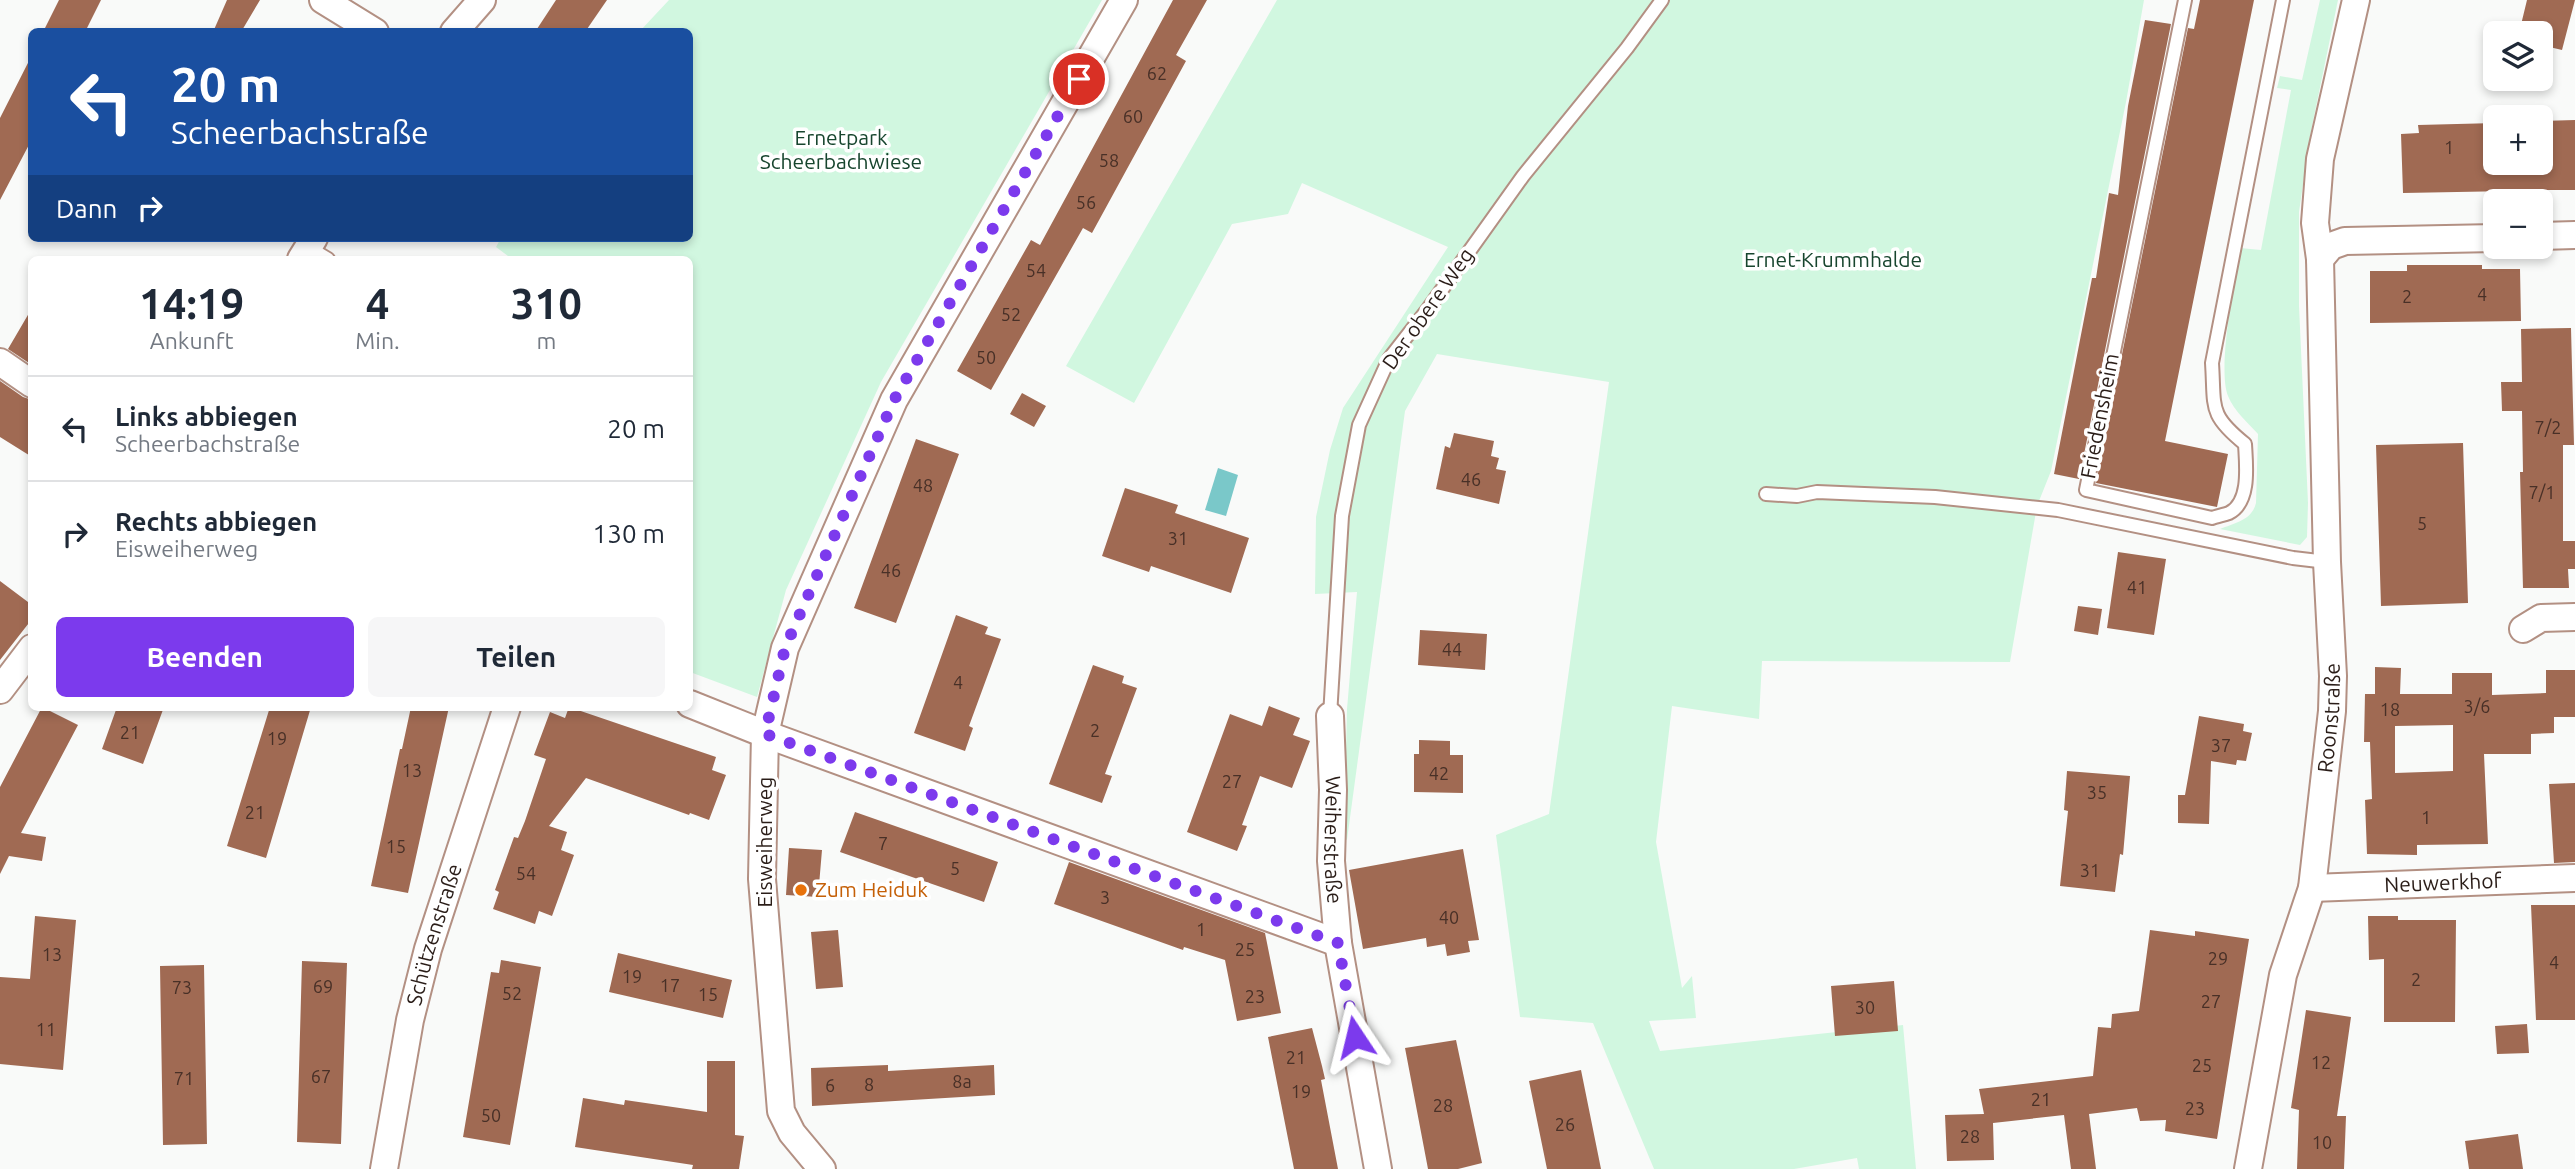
<!DOCTYPE html>
<html lang="de">
<head>
<meta charset="utf-8">
<style>
  body { margin:0; font-family:Ubuntu,sans-serif; background:#f6f6f7; color:#1f2937; height:100vh; display:flex; flex-direction:column; font-size:26px; white-space:nowrap }
  * { box-sizing:border-box; margin:0 }
  p { font-size:23px; color:#747a83 }
  .icon { flex:none; width:38px; height:38px; fill:none; stroke:currentColor; stroke-width:2; stroke-linecap:round; stroke-linejoin:round }
  .map { position:relative; flex:1; overflow:hidden }
  .panel { position:absolute; left:28px; top:256px; width:665px; height:455px; display:flex; flex-direction:column; background:#fff; border-radius:10px; box-shadow:0 4px 10px #0003 }
  .panel>* { flex:none }
  .guide { position:absolute; left:28px; top:28px; width:665px; height:214px; border-radius:10px; box-shadow:0 4px 10px #0003; background:#1a4fa0; color:#fff; overflow:hidden }
  .tools { position:absolute; left:2483px; top:21px; display:grid; gap:14px }
  .tools a { display:grid; place-items:center; width:70px; height:70px; border-radius:10px; background:#fff; box-shadow:0 4px 10px #0003; font-size:35px }
  .pin { position:absolute; display:grid; place-items:center; width:60px; height:60px; color:#fff; margin:-30px; border:4px solid #fff; border-radius:50%; box-shadow:0 2px 7px #0007 }
  .me { position:absolute; width:77px; margin:-38px; rotate:350deg; stroke-linejoin:round; filter:drop-shadow(0 0 5px #0008) }
  .turn { display:flex; align-items:center; gap:24px; height:147px; padding:0 28px; font-size:32px }
  .turn .icon { width:91px; height:91px; stroke-width:2.5 }
  .turn b { display:block; font-size:49px; line-height:60px }
  .then { display:flex; align-items:center; height:66px; padding:0 28px; background:#0003; gap:14px; font-size:26px }
  .eta { display:flex; justify-content:space-evenly; align-items:center; height:119px; text-align:center }
  .eta b { font-size:42px; font-weight:700; line-height:49px }
  .button { display:flex; gap:14px; margin-top:auto; padding:14px 28px }
  .button a { flex:1; height:80px; border-radius:10px; background:#7c3aed; color:#fff; font-size:28px; font-weight:700; line-height:80px; text-align:center }
  .button a+a { background:#f6f6f7; color:#1f2937 }
  ul { padding:0; list-style:none }
  li { display:flex; align-items:center; gap:21px; height:105px; padding:0 28px; border-top:2px solid #e0e1e3 }
  li div { flex:1 }
  li b { display:block; font-size:26px }
  li em { font-style:normal }
  .map>svg:first-child { display:block }
  .green { fill:#d1f7e0 }
  .water { fill:#7ac8c9 }
  .building { fill:#a06a53; fill-rule:evenodd }
  .lines { fill:none; stroke-linecap:round; stroke-linejoin:round }
  .service-casing { stroke:#b39083; stroke-width:16 }
  .minor-casing { stroke:#b39083; stroke-width:30 }
  .service { stroke:#fff; stroke-width:12 }
  .minor { stroke:#fff; stroke-width:26 }
  .route { stroke:#7c3aed; stroke-width:12; stroke-dasharray:0 21.6 }
  .food-dot { fill:#e8710a; stroke:#fff; stroke-width:2.5 }
  .labels { text-anchor:middle; stroke-width:7; stroke-linejoin:round; paint-order:stroke }
  .number-label { font-size:18px; fill:#483027 }
  .park-label { font-size:21px; fill:#17452e; stroke:#fff }
  .street-label { font-size:21px; fill:#2a1d18; stroke:#fff }
  .food-label { font-size:21px; fill:#c56008; stroke:#fff; text-anchor:start }
</style>
</head>
<body>
<div class="map">
<svg width="2575" height="1169" viewBox="0 0 2575 1169">
  <rect width="100%" height="100%" fill="#f9faf9"/>
  <path class="green" d="M 669,0 L 1102,0 L 881,382 L 786,590 L 757,697 L 690,672 L 690,259 L 512,259 L 496,247 L 501,238 L 690,238 L 690,32 L 640,31 Z
    M 1277,0 L 2144,0 L 2126,102 L 2051,471 L 2037,506 L 2010,662 L 1762,661 L 1759,719 L 1672,706 L 1656,842 L 1682,988 L 1692,976 L 1696,1018 L 1649,1021 L 1660,1051 L 1903,1025 L 1916,1169 L 1859,1169 L 1857,1158 L 1794,1169 L 1654,1169 L 1593,1023 L 1520,1017 L 1496,835 L 1549,814 L 1609,382 L 1437,354 L 1405,411 L 1347,840 L 1344,838 L 1347,709 L 1357,592 L 1315,594 L 1316,517 L 1330,450 L 1343,408 L 1448,247 L 1302,183 L 1288,214 L 1232,224 L 1134,403 L 1066,366 Z
    M 2320,0 L 2338,0 L 2310,136 L 2299,212 L 2299,306 L 2308,503 L 2307,537 L 2300,545 L 2220,529 C 2235,523 2252,520 2256,503 L 2258,434 C 2248,423 2234,411 2228,396 C 2217,368 2235,281 2240,248 L 2261,250 L 2291,90 L 2277,88 L 2280,76 L 2302,80 Z"/>
  <path class="water" d="M 1218,468 L 1238,475 L 1226,516 L 1205,510 Z"/>
  <path class="building" d="M 59,0 L 101,0 L 85,32 L 43,32 Z
    M 227,0 L 260,0 L 241,32 L 213,32 Z
    M 556,0 L 607,0 L 585,32 L 535,32 Z
    M 1173,0 L 1207,0 L 1176,55 L 1186,61 L 1092,233 L 1083,228 L 991,390 L 957,371 L 1031,240 L 1040,245 Z
    M 2200,0 L 2254,0 L 2165,441 L 2228,454 L 2217,507 L 2096,483 L 2188,28 L 2194,29 Z
    M 2527,0 L 2575,0 L 2562,50 L 2541,45 L 2541,33 L 2519,33 Z
    M 2145,20 L 2171,24 L 2079,479 L 2054,474 L 2092,278 L 2096,278 L 2109,193 L 2118,195 L 2128,106 Z
    M 32,55 L 32,139 L 0,200 L 0,118 Z
    M 2575,120 L 2575,190 L 2541,190 L 2541,201 L 2511,201 L 2511,191 L 2403,193 L 2401,134 L 2419,133 L 2418,125 L 2496,123 L 2496,163 L 2541,163 L 2541,121 Z
    M 2407,265 L 2482,265 L 2482,269 L 2520,269 L 2521,321 L 2370,323 L 2370,271 L 2407,271 Z
    M 32,308 L 32,365 L 8,349 Z
    M 2571,328 L 2574,445 L 2563,445 L 2563,541 L 2575,541 L 2575,569 L 2568,569 L 2569,588 L 2523,588 L 2520,472 L 2523,472 L 2522,411 L 2502,411 L 2501,382 L 2522,382 L 2521,329 Z
    M 0,381 L 23,397 L 32,400 L 32,457 L 0,437 Z
    M 1022,393 L 1046,406 L 1034,427 L 1010,414 Z
    M 1454,433 L 1494,441 L 1491,456 L 1499,458 L 1496,469 L 1506,471 L 1499,504 L 1436,489 L 1445,446 L 1450,448 Z
    M 916,439 L 959,454 L 896,623 L 854,608 Z
    M 2463,443 L 2468,603 L 2381,606 L 2376,445 Z
    M 1125,488 L 1178,505 L 1175,513 L 1249,538 L 1231,593 L 1151,566 L 1149,572 L 1102,556 Z
    M 2118,552 L 2166,559 L 2154,635 L 2107,628 Z
    M 0,581 L 32,605 L 32,619 L 0,660 Z
    M 2078,606 L 2102,609 L 2098,635 L 2074,631 Z
    M 956,615 L 988,627 L 985,634 L 1001,639 L 969,726 L 973,728 L 965,751 L 914,733 Z
    M 1420,630 L 1487,634 L 1485,670 L 1418,665 Z
    M 1093,665 L 1124,676 L 1122,683 L 1137,688 L 1105,774 L 1112,776 L 1102,803 L 1049,784 Z
    M 2375,667 L 2401,668 L 2400,694 L 2452,694 L 2452,673 L 2492,673 L 2492,695 L 2546,693 L 2546,670 L 2575,670 L 2575,717 L 2554,717 L 2554,733 L 2531,734 L 2531,754 L 2484,754 L 2488,844 L 2417,845 L 2417,855 L 2367,854 L 2365,800 L 2372,799 L 2370,742 L 2364,742 L 2365,694 L 2375,694 ZM 2453,725 L 2453,771 L 2395,773 L 2395,726 Z
    M 1269,706 L 1300,718 L 1293,735 L 1310,741 L 1292,788 L 1260,776 L 1242,825 L 1247,826 L 1237,851 L 1187,832 L 1230,714 L 1262,726 Z
    M 42,707 L 78,725 L 21,833 L 46,837 L 42,861 L 9,856 L 0,874 L 0,787 Z
    M 117,707 L 164,707 L 143,764 L 102,749 Z
    M 270,707 L 311,707 L 266,858 L 227,846 Z
    M 411,707 L 449,707 L 408,893 L 371,886 L 400,749 L 402,749 Z
    M 569,707 L 716,757 L 712,770 L 726,775 L 709,820 L 690,813 L 689,815 L 586,778 L 549,826 L 567,832 L 561,850 L 574,855 L 552,916 L 539,911 L 535,924 L 493,909 L 499,892 L 495,890 L 514,837 L 518,838 L 525,821 L 546,759 L 534,755 L 550,712 L 565,718 Z
    M 2199,716 L 2244,724 L 2243,731 L 2252,733 L 2246,761 L 2237,760 L 2236,765 L 2211,761 L 2209,824 L 2178,823 L 2178,795 L 2185,795 Z
    M 1419,740 L 1450,741 L 1450,755 L 1463,755 L 1463,793 L 1414,792 L 1414,754 L 1419,754 Z
    M 2067,771 L 2130,776 L 2123,855 L 2120,854 L 2115,892 L 2060,886 L 2068,811 L 2064,810 Z
    M 2575,783 L 2575,862 L 2554,863 L 2549,784 Z
    M 855,812 L 998,862 L 984,902 L 840,852 Z
    M 789,848 L 822,850 L 818,897 L 786,895 Z
    M 1463,849 L 1479,940 L 1468,941 L 1470,952 L 1447,956 L 1445,944 L 1427,947 L 1426,938 L 1363,949 L 1349,870 Z
    M 1069,862 L 1265,933 L 1281,1013 L 1237,1021 L 1225,960 L 1184,947 L 1183,950 L 1054,904 Z
    M 2531,905 L 2575,905 L 2575,1020 L 2536,1020 Z
    M 35,916 L 76,920 L 63,1070 L 0,1064 L 0,977 L 30,979 Z
    M 2368,916 L 2398,916 L 2398,920 L 2456,920 L 2455,1022 L 2384,1022 L 2384,959 L 2369,960 Z
    M 838,930 L 843,987 L 816,989 L 811,932 Z
    M 2150,930 L 2195,936 L 2195,931 L 2249,939 L 2217,1139 L 2165,1131 L 2166,1120 L 2140,1121 L 2137,1108 L 2089,1114 L 2096,1169 L 2071,1169 L 2064,1115 L 1993,1123 L 1994,1160 L 1947,1161 L 1945,1115 L 1984,1114 L 1979,1089 L 2093,1076 L 2098,1027 L 2111,1028 L 2112,1014 L 2139,1011 Z
    M 618,953 L 732,980 L 723,1018 L 609,992 Z
    M 501,960 L 541,967 L 510,1145 L 463,1137 L 491,972 L 499,973 Z
    M 302,961 L 347,963 L 341,1144 L 297,1142 Z
    M 204,965 L 207,1144 L 163,1145 L 160,966 Z
    M 1894,981 L 1898,1031 L 1835,1036 L 1831,986 Z
    M 2306,1010 L 2351,1017 L 2337,1116 L 2346,1116 L 2344,1169 L 2297,1169 L 2299,1110 L 2291,1108 Z
    M 2527,1024 L 2529,1053 L 2497,1054 L 2495,1026 Z
    M 1312,1028 L 1322,1066 L 1325,1079 L 1321,1080 L 1338,1169 L 1294,1169 L 1268,1037 Z
    M 1456,1040 L 1482,1163 L 1458,1169 L 1428,1169 L 1405,1048 Z
    M 707,1061 L 735,1061 L 735,1135 L 744,1136 L 739,1169 L 692,1169 L 693,1165 L 575,1147 L 583,1098 L 624,1105 L 625,1100 L 707,1112 Z
    M 888,1065 L 888,1071 L 994,1065 L 995,1095 L 812,1106 L 811,1068 Z
    M 1581,1070 L 1601,1169 L 1547,1169 L 1529,1081 Z
    M 2518,1134 L 2523,1169 L 2469,1169 L 2465,1141 Z"/>
  <g class="lines">
    <g class="service-casing">
      <path id="service" d="M 2185,0 L 2086,490 L 2212,518 C 2217,516 2224,515 2229,513 C 2251,502 2246,464 2245,444 C 2208,414 2215,408 2212,363 L 2283,0
        M 308,247 L 328,259
        M 1766,494 L 1797,496 L 1817,492 L 1935,497 L 2058,510 L 2293,558 L 2327,562
        M 1330,716 L 1342,516 L 1359,425 L 1389,359 L 1428,309 L 1523,176 L 1627,48 L 1662,0"/>
    </g>
    <g class="minor-casing">
      <g id="minor">
        <path d="M 323,0 L 375,32"/>
        <path d="M 454,32 L 482,0"/>
        <path d="M 2541,236 L 2575,235"/>
        <path d="M 301,259 L 314,238"/>
        <path d="M 2320,259 L 2331,246 L 2345,241 L 2496,238"/>
        <path d="M 0,362 L 32,384"/>
        <path d="M 2523,629 L 2541,618 L 2575,617"/>
        <path d="M 0,690 L 32,648"/>
        <path d="M 690,704 L 765,734 L 1338,943"/>
        <path id="s1" d="M 1330,716 L 1333,790 L 1331,861 L 1338,943 L 1378,1169"/>
        <path id="s2" d="M 2312,888 L 2575,878"/>
        <path id="s3" d="M 384,1169 L 410,1020 L 428,949 L 507,707"/>
        <path d="M 822,1169 L 792,1133 L 781,1111 L 762,879 L 765,734 L 785,648 L 894,400 L 1124,0"/>
        <path id="s4" d="M 2248,1169 L 2283,975 L 2312,888 L 2332,711 L 2333,676 L 2327,562 L 2320,259 L 2315,223 L 2320,159 L 2356,0"/>
      </g>
    </g>
    <use href="#service" class="service"/>
    <use href="#minor" class="minor"/>
  </g>
  <g class="lines">
    <path class="route" d="M 1079,79 L 894,400 L 785,648 L 765,734 L 1338,943 L 1355,1037"/>
  </g>
  <circle class="food-dot" cx="801" cy="890" r="7"/>
  <g class="labels">
    <g class="number-label">
      <text x="1157" y="80">62</text>
      <text x="1133" y="123">60</text>
      <text x="2449" y="154">1</text>
      <text x="1109" y="167">58</text>
      <text x="1086" y="209">56</text>
      <text x="1036" y="277">54</text>
      <text x="2482" y="301">4</text>
      <text x="2407" y="303">2</text>
      <text x="1011" y="321">52</text>
      <text x="986" y="364">50</text>
      <text x="2548" y="434">7/2</text>
      <text x="1471" y="486">46</text>
      <text x="923" y="492">48</text>
      <text x="2542" y="499">7/1</text>
      <text x="2422" y="530">5</text>
      <text x="1178" y="545">31</text>
      <text x="891" y="577">46</text>
      <text x="2137" y="594">41</text>
      <text x="1452" y="656">44</text>
      <text x="958" y="689">4</text>
      <text x="2477" y="713">3/6</text>
      <text x="2390" y="716">18</text>
      <text x="1095" y="737">2</text>
      <text x="130" y="739">21</text>
      <text x="277" y="745">19</text>
      <text x="2221" y="752">37</text>
      <text x="412" y="777">13</text>
      <text x="1439" y="780">42</text>
      <text x="1232" y="788">27</text>
      <text x="2097" y="799">35</text>
      <text x="255" y="819">21</text>
      <text x="2426" y="824">1</text>
      <text x="883" y="850">7</text>
      <text x="396" y="853">15</text>
      <text x="955" y="875">5</text>
      <text x="2090" y="877">31</text>
      <text x="526" y="880">54</text>
      <text x="1105" y="904">3</text>
      <text x="1449" y="924">40</text>
      <text x="1201" y="936">1</text>
      <text x="1245" y="956">25</text>
      <text x="52" y="961">13</text>
      <text x="2218" y="965">29</text>
      <text x="2554" y="969">4</text>
      <text x="632" y="983">19</text>
      <text x="2416" y="986">2</text>
      <text x="670" y="992">17</text>
      <text x="323" y="993">69</text>
      <text x="182" y="994">73</text>
      <text x="512" y="1000">52</text>
      <text x="708" y="1001">15</text>
      <text x="1255" y="1003">23</text>
      <text x="2211" y="1008">27</text>
      <text x="1865" y="1014">30</text>
      <text x="46" y="1036">11</text>
      <text x="1296" y="1064">21</text>
      <text x="2321" y="1069">12</text>
      <text x="2202" y="1072">25</text>
      <text x="321" y="1083">67</text>
      <text x="184" y="1085">71</text>
      <text x="962" y="1088">8a</text>
      <text x="869" y="1091">8</text>
      <text x="830" y="1092">6</text>
      <text x="1301" y="1098">19</text>
      <text x="2041" y="1106">21</text>
      <text x="1443" y="1112">28</text>
      <text x="2195" y="1115">23</text>
      <text x="491" y="1122">50</text>
      <text x="1565" y="1131">26</text>
      <text x="1970" y="1143">28</text>
      <text x="2322" y="1149">10</text>
    </g>
    <g class="park-label">
      <text x="841" y="145">Ernetpark<tspan x="841" dy="24">Scheerbachwiese</tspan></text>
      <text x="1833" y="267">Ernet-Krummhalde</text>
    </g>
    <g class="street-label">
      <text transform="translate(1428 309) rotate(-55)" y="7">Der obere Weg</text>
      <text transform="translate(2100 416) rotate(-79)" y="7">Friedensheim</text>
      <text dy="7" stroke="none"><textPath href="#s4" startOffset="460">Roonstraße</textPath></text>
      <text dy="7" stroke="none"><textPath href="#s1" startOffset="124">Weiherstraße</textPath></text>
      <text transform="translate(765 842) rotate(-90)" y="7">Eisweiherweg</text>
      <text dy="7" stroke="none"><textPath href="#s2" startOffset="131">Neuwerkhof</textPath></text>
      <text dy="7" stroke="none"><textPath href="#s3" startOffset="240">Schützenstraße</textPath></text>
    </g>
    <g class="food-label">
      <text x="815" y="897">Zum Heiduk</text>
    </g>
  </g>
</svg>
<div class="tools">
<a><svg class="icon" aria-label="layers" viewBox="0 0 24 24"><path d="M12 4l9 5-9 5-9-5zM3 14l9 5 9-5"/></svg></a>
<a>+</a>
<a>−</a>
</div>
<div class="pin" style="left:1079px;top:79px;background:#d93025"><svg class="icon" aria-label="arrive" viewBox="0 0 24 24"><path d="M6 21V4h12l-3 4 3 4H6"/></svg></div>
<svg class="me" style="left:1355px;top:1037px" viewBox="-20 -20 40 40"><path d="M0-17L14 15 0 8-14 15z" fill="#7c3aed" stroke="#fff" stroke-width="4"/></svg>
<div class="guide">
<div class="turn"><svg class="icon" aria-label="left" viewBox="0 0 24 24"><path d="M17 20v-9H6M10 6l-5 5 5 5"/></svg><div><b>20 m</b>Scheerbachstraße</div></div>
<div class="then">Dann<svg class="icon" aria-label="right" viewBox="0 0 24 24"><path d="M7 20v-9h11M14 6l5 5-5 5"/></svg></div>
</div>
<section class="panel">
<div class="eta">
<div><b>14:19</b><p>Ankunft</p></div>
<div><b>4</b><p>Min.</p></div>
<div><b>310</b><p>m</p></div>
</div>
<ul>
<li><svg class="icon" aria-label="left" viewBox="0 0 24 24"><path d="M17 20v-9H6M10 6l-5 5 5 5"/></svg><div><b>Links abbiegen</b><p>Scheerbachstraße</p></div><em>20 m</em></li>
<li><svg class="icon" aria-label="right" viewBox="0 0 24 24"><path d="M7 20v-9h11M14 6l5 5-5 5"/></svg><div><b>Rechts abbiegen</b><p>Eisweiherweg</p></div><em>130 m</em></li>
</ul>
<div class="button"><a>Beenden</a><a>Teilen</a></div>
</section>
</div>
</body>
</html>
